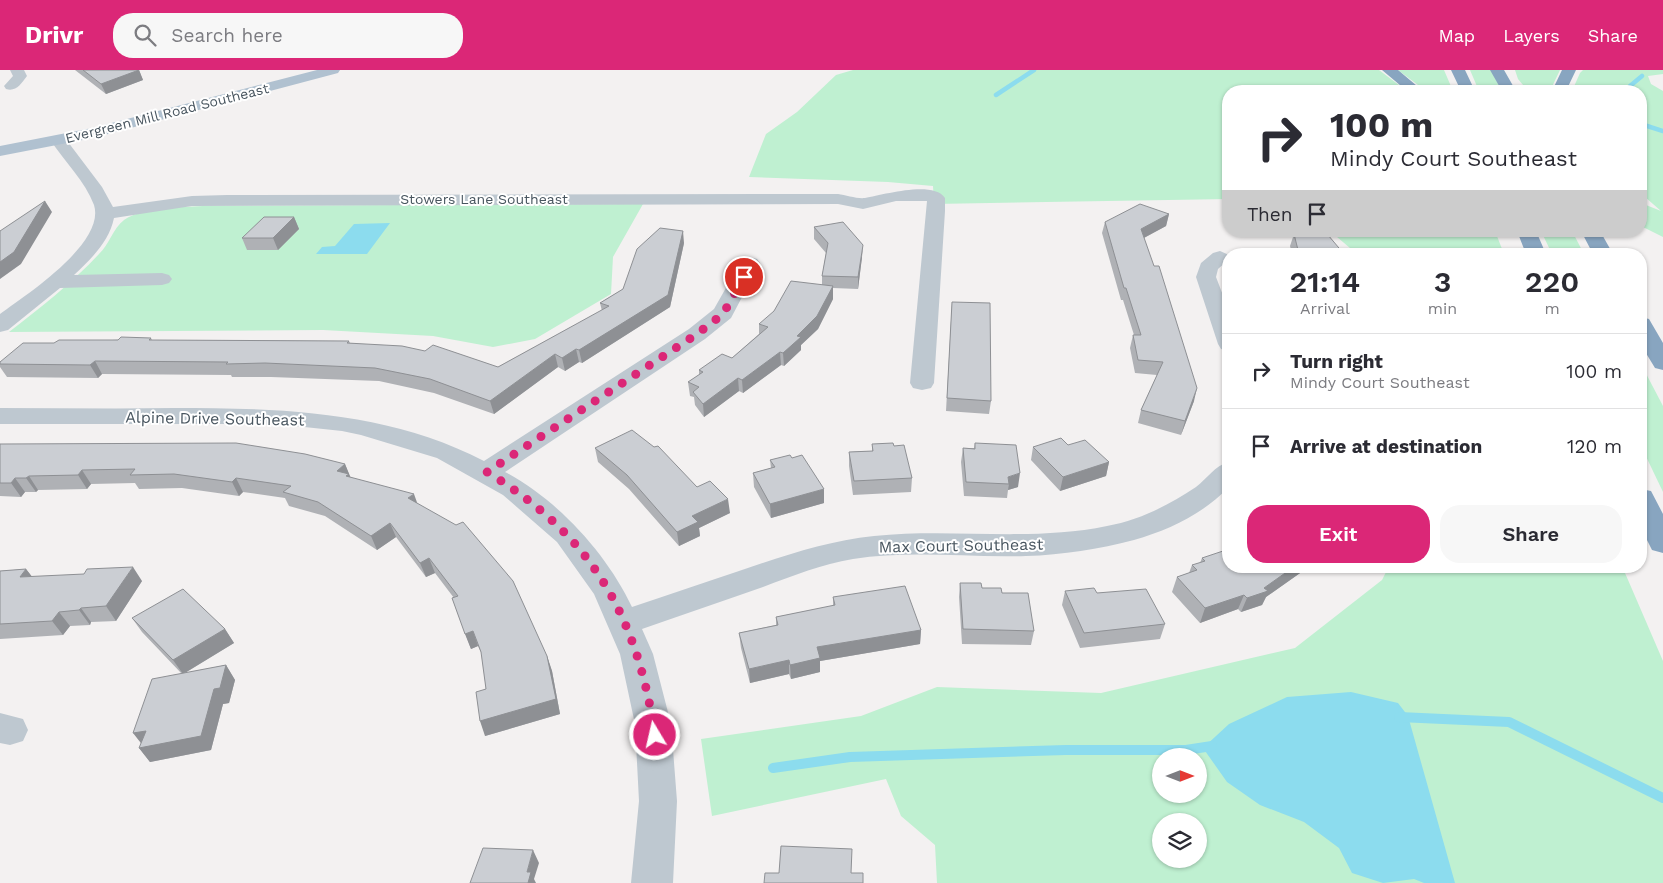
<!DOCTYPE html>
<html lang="en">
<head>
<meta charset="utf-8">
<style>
  body { margin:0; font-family:"Work Sans",sans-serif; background:#f7f7f7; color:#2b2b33; height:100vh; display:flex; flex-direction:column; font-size:19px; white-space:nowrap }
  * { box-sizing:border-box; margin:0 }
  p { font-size:16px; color:#7c7c81 }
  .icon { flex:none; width:28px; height:28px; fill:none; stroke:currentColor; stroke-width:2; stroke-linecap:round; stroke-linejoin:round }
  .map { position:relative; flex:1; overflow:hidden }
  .side { position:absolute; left:1222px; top:178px; width:425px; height:325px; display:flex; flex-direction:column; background:#fff; border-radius:20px; box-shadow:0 1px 4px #0004 }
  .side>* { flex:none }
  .banner { position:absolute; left:1222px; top:15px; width:425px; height:152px; border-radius:20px; box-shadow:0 1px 4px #0004; background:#fff; color:#2b2b33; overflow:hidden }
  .needle { width:32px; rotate:90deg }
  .fabs { position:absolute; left:1152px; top:678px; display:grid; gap:10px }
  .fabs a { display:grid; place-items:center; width:55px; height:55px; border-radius:50%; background:#fff; box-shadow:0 1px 4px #0004; font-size:25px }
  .pin { position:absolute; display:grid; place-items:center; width:42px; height:42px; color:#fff; margin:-21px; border:2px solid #fff; border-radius:50%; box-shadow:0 1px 5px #0007 }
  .me { position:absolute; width:55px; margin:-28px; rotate:351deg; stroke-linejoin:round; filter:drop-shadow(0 0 4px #0008) }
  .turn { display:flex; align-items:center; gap:18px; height:105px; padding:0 25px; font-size:22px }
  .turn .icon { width:65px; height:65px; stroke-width:2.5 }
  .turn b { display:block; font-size:35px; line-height:42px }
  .then { display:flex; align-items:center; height:48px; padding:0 25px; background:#0003; gap:10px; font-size:19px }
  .eta { display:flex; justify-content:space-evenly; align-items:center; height:85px; text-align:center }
  .eta b { font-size:30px; font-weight:600; line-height:35px }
  .action { display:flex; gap:10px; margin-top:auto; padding:10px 25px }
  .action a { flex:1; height:58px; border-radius:20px; background:#db2777; color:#fff; font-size:20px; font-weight:600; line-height:58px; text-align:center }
  .action a+a { background:#f7f7f7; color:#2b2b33 }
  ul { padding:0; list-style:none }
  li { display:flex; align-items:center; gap:15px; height:75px; padding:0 25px; border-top:1px solid #e1e1e2 }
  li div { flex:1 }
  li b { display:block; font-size:19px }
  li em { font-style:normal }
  header { display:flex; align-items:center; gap:30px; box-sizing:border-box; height:70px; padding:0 25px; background:#db2777; color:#fff }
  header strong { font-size:24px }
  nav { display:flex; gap:28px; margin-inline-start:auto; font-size:18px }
  .search { width:350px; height:45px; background:#f7f7f7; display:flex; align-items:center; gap:12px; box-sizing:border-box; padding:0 18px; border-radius:20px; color:#7c7c81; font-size:19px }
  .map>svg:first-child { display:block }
  .green { fill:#bff0d1; fill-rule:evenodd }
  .water { fill:#8cdcee }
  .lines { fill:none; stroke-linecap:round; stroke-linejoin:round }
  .stream-far1 { stroke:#8cdcee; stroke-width:4.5 }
  .stream { stroke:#8cdcee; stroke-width:10 }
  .minor { fill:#bec8d0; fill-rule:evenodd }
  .major { fill:#b0c1d0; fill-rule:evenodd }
  .highway { fill:#88a5c0; fill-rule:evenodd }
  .wall { fill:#afb1b5 }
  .shaded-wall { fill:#8e9094 }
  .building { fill:#cbced3; stroke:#8e9094 }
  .route { stroke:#db2777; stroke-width:9; stroke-dasharray:0 16.2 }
  .labels { text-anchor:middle; stroke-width:4; stroke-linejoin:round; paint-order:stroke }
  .far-street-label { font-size:14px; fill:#48555f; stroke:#fff }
  .street-label { font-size:16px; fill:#48555f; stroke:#fff }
</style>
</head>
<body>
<header>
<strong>Drivr</strong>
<div class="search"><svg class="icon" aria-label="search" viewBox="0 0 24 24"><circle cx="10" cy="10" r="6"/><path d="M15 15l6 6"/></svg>Search here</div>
<nav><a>Map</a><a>Layers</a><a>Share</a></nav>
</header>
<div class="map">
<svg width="1663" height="813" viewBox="0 0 1663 813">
  <rect width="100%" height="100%" fill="#f3f1f1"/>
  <path class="green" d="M 853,0 L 1379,0 L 1407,21 L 1229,21 L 1229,129 L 934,134 L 933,116 L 888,112 L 749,107 L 766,64 L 797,42 L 836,5 Z
    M 1398,0 L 1444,0 L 1453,21 L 1426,21 Z
    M 1470,0 L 1491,0 L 1502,21 L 1479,21 Z
    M 1515,0 L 1560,0 L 1550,21 L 1528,21 L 1518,9 Z
    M 1583,0 L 1663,0 L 1663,4 L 1648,6 L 1651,14 L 1663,21 L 1663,167 L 1641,156 L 1641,133 L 1661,141 L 1645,127 L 1641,132 L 1641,21 L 1572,21 L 1580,3 Z
    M 643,134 L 613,187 L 611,224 L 535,269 L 493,277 L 433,266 L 323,260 L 9,262 C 40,238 72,213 99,184 C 109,175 113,158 124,150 C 145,136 178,138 203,136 Z
    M 1330,161 L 1495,161 L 1504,184 L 1357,184 Z
    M 1541,161 L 1572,161 L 1584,184 L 1552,184 Z
    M 1641,294 L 1663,336 L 1663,422 L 1641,376 Z
    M 1389,496 L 1622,496 L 1663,591 L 1663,813 L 937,813 L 935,775 L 901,746 L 886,709 L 712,746 L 701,669 L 861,646 L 937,617 L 1101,623 L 1295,578 L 1382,510 ZM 1161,686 L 1199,686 L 1199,724 L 1161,724 ZM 1161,751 L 1199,751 L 1199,789 L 1161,789 Z"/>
  <path class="water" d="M 390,153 L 367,184 L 316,184 L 322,177 L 335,176 L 354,154 Z
    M 1351,622 L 1398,633 L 1408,646 L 1455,813 L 1424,813 L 1414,809 L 1383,813 L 1352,803 L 1339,778 L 1304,752 L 1260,735 L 1227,712 L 1203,678 L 1229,654 L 1287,627 Z"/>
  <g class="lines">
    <path class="stream-far1" d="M 1631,21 L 1630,16 L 1642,6
      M 996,25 L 1034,0
      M 1641,54 L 1663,61"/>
    <path class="stream" d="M 1399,647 L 1509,652 L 1663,728
      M 773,698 L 850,687 L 1066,680 L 1186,680 L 1212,676"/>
    <path class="minor" d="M 10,0 L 24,0 L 27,6 C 21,14 16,22 6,19 L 4,16 L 13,6 Z
      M 59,66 L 65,68 L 102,117 L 113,137 L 192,126 L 227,125 L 838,124 C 846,125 857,129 865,128 C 883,125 933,110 945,128 L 945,141 L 934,313 L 931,318 L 922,320 L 913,318 L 910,313 L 927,131 L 896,131 L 863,139 L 838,134 L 192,136 L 114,148 C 109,172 91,189 74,205 L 162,203 L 169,205 L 172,209 L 169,213 L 162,215 L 60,218 L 8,260 L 0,262 L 0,244 C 26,225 106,173 94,135 C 85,111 65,92 51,71 L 53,68 Z
      M 1220,181 L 1229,185 L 1227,191 L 1218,199 L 1216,207 L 1229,241 L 1229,281 L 1221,279 L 1218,274 L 1196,207 L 1201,193 L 1213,183 Z
      M 750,187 L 757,189 L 760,193 L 731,248 L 705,269 L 505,402 C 558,430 607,484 632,537 C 668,525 703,513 739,501 C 783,486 827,471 874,466 C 952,458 1030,472 1107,456 C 1140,450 1169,435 1196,417 C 1208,408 1214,396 1229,392 L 1229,417 C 1203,444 1169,460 1134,470 C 1099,479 1063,485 1026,486 C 968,488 911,480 853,489 C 822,494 792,506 763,517 C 723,531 682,545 642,559 L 653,584 L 671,654 L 677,731 L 673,813 L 631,813 L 639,731 L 635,654 L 620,584 L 594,524 L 557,472 L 503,425 L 437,388 L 361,365 L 342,361 L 295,356 L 247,354 L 0,354 L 0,338 C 58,338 116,339 174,338 C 280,338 388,341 484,391 L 689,259 L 714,239 L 740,193 L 743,189 Z
      M 0,643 L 23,649 L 28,660 L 23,671 L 10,675 L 0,673 Z"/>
    <path class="major" d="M 317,0 L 340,0 L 338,3 L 93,68 L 0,86 L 0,76 L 92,58 Z"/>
    <path class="highway" d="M 1382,0 L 1398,0 L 1423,21 L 1407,21 Z
      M 1451,0 L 1465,0 L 1475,21 L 1461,21 Z
      M 1490,0 L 1504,0 L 1516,21 L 1502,21 Z
      M 1562,0 L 1576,0 L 1566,21 L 1552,21 Z
      M 1517,161 L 1536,161 L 1546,184 L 1526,184 Z
      M 1581,161 L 1600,161 L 1613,184 L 1593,184 Z
      M 1641,247 L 1649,249 L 1663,273 L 1663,300 L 1655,298 L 1641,275 Z
      M 1641,419 L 1651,421 L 1663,444 L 1663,483 L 1652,480 L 1641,458 Z"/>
  </g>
  <path class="wall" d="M 75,0 L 139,0 L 143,10 L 106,24 Z
    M 1169,144 L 1166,156 L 1144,168 L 1194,331 L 1181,365 L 1138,353 L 1141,340 L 1157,305 L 1135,303 L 1130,278 L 1133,265 L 1134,265 L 1123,230 L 1121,230 L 1102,163 L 1105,152 Z
    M 294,147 L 299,159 L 278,180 L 247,180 L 242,168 Z
    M 814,157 L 862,187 L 858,219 L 833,218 L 833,229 L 818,259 L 801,275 L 801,280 L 784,296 L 781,295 L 743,323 L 739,321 L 704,347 L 695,335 L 694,327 L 690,326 L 688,312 L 699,305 L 699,300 L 732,288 L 759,264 L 759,254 L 822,215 L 822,206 L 826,183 L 814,169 Z
    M 1294,164 L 1344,184 L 1292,184 L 1290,176 Z
    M 684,173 L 670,237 L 582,293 L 579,292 L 565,301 L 558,297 L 494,344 L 434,323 L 379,311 L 271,307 L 232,307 L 231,305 L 102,304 L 98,308 L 7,307 L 0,297 L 0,292 L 54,273 L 151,268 L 152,270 L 349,271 L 350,273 L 498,297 L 602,241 L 600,233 L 623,219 Z
    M 952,232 L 991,331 L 989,344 L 946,341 Z
    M 975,373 L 1018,417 L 1008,420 L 1007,428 L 964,426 L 961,392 L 963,378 L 974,378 Z
    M 0,374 L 345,394 L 350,407 L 417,433 L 547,586 L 552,601 L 560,644 L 485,666 L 486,619 L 482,584 L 478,576 L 471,579 L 452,528 L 454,528 L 435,503 L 426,507 L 396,467 L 377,480 L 325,446 L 289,436 L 285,428 L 243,422 L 239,426 L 182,418 L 139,419 L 135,413 L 91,414 L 87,419 L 38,420 L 36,422 L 25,422 L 21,427 L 0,426 Z
    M 872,374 L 894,376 L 912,408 L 911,422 L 853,425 L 849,396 L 849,382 L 872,381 Z
    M 1068,375 L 1109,392 L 1106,406 L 1060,421 L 1031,390 L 1033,377 Z
    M 595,378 L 697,417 L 730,443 L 699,458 L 700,466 L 679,476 L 629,419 L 598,392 Z
    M 770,390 L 824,433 L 771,448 L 754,417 L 753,403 L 771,398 Z
    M 1202,488 L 1229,496 L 1310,496 L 1266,527 L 1262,535 L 1241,542 L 1238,539 L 1200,553 L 1172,522 L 1177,507 L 1189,503 L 1192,495 L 1200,493 Z
    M 26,499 L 32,507 L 142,511 L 116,551 L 91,552 L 90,555 L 70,556 L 63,565 L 0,569 L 0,501 Z
    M 960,513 L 982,518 L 1034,561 L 1031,575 L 962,574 L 959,527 Z
    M 1065,521 L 1097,523 L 1165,554 L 1160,569 L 1080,578 L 1062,535 Z
    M 833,527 L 921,560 L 920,574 L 820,591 L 820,602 L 791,609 L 789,604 L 750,613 L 741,578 L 739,563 L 776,555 L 776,547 L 833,536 Z
    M 132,548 L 225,559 L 234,573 L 185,603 L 226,595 L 235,610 L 229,633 L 223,634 L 211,680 L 150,692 L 139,678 L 182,604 L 142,562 Z"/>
  <path class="shaded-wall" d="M 139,0 L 143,10 L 106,24 L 101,14 Z
    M 45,131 L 52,142 L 21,194 L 0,209 L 0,192 Z
    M 1169,144 L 1166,156 L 1138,171 L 1141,159 Z
    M 294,147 L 299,159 L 278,180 L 273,168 Z
    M 683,161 L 684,173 L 670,237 L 582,293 L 579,280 Z
    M 863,175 L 862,187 L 858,219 L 858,207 Z
    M 833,216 L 833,229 L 818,259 L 801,275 L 801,280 L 784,296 L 783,283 Z
    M 576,279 L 579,292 L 565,301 L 562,288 Z
    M 780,282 L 781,295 L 743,323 L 742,310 Z
    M 555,284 L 558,297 L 494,344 L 490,331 Z
    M 95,291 L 102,304 L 98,308 L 90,295 Z
    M 738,308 L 739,321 L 704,347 L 703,334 Z
    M 1197,318 L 1194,331 L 1181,365 L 1185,351 Z
    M 1109,392 L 1106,406 L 1060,421 L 1063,407 Z
    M 345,394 L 355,418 L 337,401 Z
    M 82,400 L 91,414 L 87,419 L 78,405 Z
    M 1020,403 L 1018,417 L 1008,420 L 1009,414 L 1008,407 Z
    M 29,406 L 38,420 L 36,422 L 26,408 Z
    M 15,408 L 25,422 L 21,427 L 11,413 Z
    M 236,408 L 243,422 L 239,426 L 232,412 Z
    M 824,419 L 824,433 L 771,448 L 770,434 Z
    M 414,424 L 419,438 L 408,428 Z
    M 728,429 L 730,443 L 699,458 L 700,466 L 679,476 L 677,462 L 692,446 Z
    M 390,453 L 396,467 L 377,480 L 371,466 Z
    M 429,488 L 435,503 L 426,507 L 420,493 Z
    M 1295,496 L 1310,496 L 1266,527 L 1262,535 L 1241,542 L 1247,528 L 1264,518 Z
    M 133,497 L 142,511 L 116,551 L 106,536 Z
    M 26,499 L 37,513 L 20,507 Z
    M 1244,525 L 1238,539 L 1200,553 L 1205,538 Z
    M 81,538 L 91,552 L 90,555 L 79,540 Z
    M 59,542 L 70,556 L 63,565 L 52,551 Z
    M 225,559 L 234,573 L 183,604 L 173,590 Z
    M 921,560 L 920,574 L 820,591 L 820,602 L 791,609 L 790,595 L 817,577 Z
    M 473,561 L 478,576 L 471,579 L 465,564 Z
    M 547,586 L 552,601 L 560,644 L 485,666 L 480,651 Z
    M 789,590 L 789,604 L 750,613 L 749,599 Z
    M 226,595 L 235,610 L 229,633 L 223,634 L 211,680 L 150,692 L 139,678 L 144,677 L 133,663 L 214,619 Z
    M 533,780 L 539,793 L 534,809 L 536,813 L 528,813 L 527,802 Z"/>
  <path class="building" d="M 83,0 L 139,0 L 101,14 Z
    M 45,131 L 14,182 L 0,192 L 0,161 Z
    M 1140,134 L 1169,144 L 1141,159 L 1154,196 L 1159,196 L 1197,318 L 1185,351 L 1141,340 L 1163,292 L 1138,290 L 1133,265 L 1141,265 L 1126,218 L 1124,218 L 1105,152 Z
    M 264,147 L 294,147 L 273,168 L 242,168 Z
    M 843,152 L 863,175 L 858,207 L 822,206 L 828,173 L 814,157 Z
    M 660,158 L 683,161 L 668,225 L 579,280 L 576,279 L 562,288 L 555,284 L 490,331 L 430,309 L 375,298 L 265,293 L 226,294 L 228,292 L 95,291 L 90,295 L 0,294 L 0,292 L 23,273 L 54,273 L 59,270 L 118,270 L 121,267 L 151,268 L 149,270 L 349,271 L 347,273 L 402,276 L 425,281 L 433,275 L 498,297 L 609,236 L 600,233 L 623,219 L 637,179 Z
    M 1294,164 L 1328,165 L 1344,184 L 1299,184 Z
    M 791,211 L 833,216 L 817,246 L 797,266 L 801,267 L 783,283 L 780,282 L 742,310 L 738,308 L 703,334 L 693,322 L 699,317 L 688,312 L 703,302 L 699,300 L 722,284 L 732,288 L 768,257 L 759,254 L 774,241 Z
    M 952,232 L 990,233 L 991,331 L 947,328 Z
    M 632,360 L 654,377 L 658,376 L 697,417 L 710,411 L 728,429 L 692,446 L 698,452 L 677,462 L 627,405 L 595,378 Z
    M 1061,368 L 1068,375 L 1085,370 L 1109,392 L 1063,407 L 1033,377 Z
    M 236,373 L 305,384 L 345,394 L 337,401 L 349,404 L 346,406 L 414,424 L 408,428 L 456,455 L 463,452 L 513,511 L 547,586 L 556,629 L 480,651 L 476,622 L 486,619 L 481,582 L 473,561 L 465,564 L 452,528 L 458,526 L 429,488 L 420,493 L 390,453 L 371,466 L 318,432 L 283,422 L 291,416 L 236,408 L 232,412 L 174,404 L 130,405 L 135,399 L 82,400 L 78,405 L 29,406 L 26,408 L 15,408 L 11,413 L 0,413 L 0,374 Z
    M 893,373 L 894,376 L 904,375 L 912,408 L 854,411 L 849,382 L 873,381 L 872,374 Z
    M 975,373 L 1016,375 L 1020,403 L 1008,407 L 1009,414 L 966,412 L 963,378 L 975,379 Z
    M 790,385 L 792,388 L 802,385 L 824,419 L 770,434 L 753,403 L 775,397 L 770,390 Z
    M 1229,479 L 1229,496 L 1295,496 L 1264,518 L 1268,521 L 1247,528 L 1244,525 L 1205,538 L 1177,507 L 1197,500 L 1192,495 L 1205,491 L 1202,488 Z
    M 133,497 L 106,536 L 81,538 L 79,540 L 59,542 L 52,551 L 0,554 L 0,501 L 26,499 L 20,507 L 84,504 L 87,499 Z
    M 960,513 L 981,513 L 982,518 L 1001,518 L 1002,523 L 1028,523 L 1034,561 L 963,559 Z
    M 905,516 L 921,560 L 817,577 L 820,588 L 790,595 L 789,590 L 749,599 L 739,563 L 778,555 L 776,547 L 835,535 L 833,527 Z
    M 1094,518 L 1097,523 L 1146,519 L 1165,554 L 1084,563 L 1065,521 Z
    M 183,519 L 225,559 L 173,590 L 132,548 Z
    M 226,595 L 220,618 L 214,619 L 201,666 L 139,678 L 146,661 L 133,663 L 152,609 Z
    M 781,776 L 852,779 L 851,803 L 863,803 L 863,813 L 764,813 L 765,803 L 779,803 Z
    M 483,778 L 533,780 L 527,802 L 531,802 L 528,813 L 470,813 Z"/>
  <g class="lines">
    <path class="route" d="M 655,665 C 637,545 592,466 487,402 L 697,264 L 723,244 L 744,207"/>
  </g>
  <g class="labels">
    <g class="far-street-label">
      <text transform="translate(167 43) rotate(-14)" y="5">Evergreen Mill Road Southeast</text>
      <text x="484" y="134">Stowers Lane Southeast</text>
    </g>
    <g class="street-label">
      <text transform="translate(215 348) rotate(1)" y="6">Alpine Drive Southeast</text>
      <text transform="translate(961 475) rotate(-1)" y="6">Max Court Southeast</text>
    </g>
  </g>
</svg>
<div class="fabs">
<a><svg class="needle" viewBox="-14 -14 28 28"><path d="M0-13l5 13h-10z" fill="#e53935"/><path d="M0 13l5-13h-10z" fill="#7c7c81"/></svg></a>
<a><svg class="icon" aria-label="layers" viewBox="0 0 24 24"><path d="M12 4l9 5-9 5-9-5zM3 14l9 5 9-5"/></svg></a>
</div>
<div class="pin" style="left:744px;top:207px;background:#d93025"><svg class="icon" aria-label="arrive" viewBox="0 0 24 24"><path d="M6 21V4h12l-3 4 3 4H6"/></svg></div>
<svg class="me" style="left:655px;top:665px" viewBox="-20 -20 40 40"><circle r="17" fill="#db2777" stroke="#fff" stroke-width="3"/><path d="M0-11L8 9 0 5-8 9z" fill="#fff"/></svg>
<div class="banner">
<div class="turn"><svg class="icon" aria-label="right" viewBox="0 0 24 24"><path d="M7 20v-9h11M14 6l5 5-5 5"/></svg><div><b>100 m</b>Mindy Court Southeast</div></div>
<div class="then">Then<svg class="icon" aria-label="arrive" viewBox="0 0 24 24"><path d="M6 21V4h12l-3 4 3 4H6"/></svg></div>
</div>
<section class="side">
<div class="eta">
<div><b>21:14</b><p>Arrival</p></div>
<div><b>3</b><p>min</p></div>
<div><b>220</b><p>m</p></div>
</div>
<ul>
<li><svg class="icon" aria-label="right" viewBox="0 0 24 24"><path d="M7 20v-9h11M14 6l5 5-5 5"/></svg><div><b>Turn right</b><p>Mindy Court Southeast</p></div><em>100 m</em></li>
<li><svg class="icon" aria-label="arrive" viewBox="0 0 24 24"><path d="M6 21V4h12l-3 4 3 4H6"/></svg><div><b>Arrive at destination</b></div><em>120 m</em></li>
</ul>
<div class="action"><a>Exit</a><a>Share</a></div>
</section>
</div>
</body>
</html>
